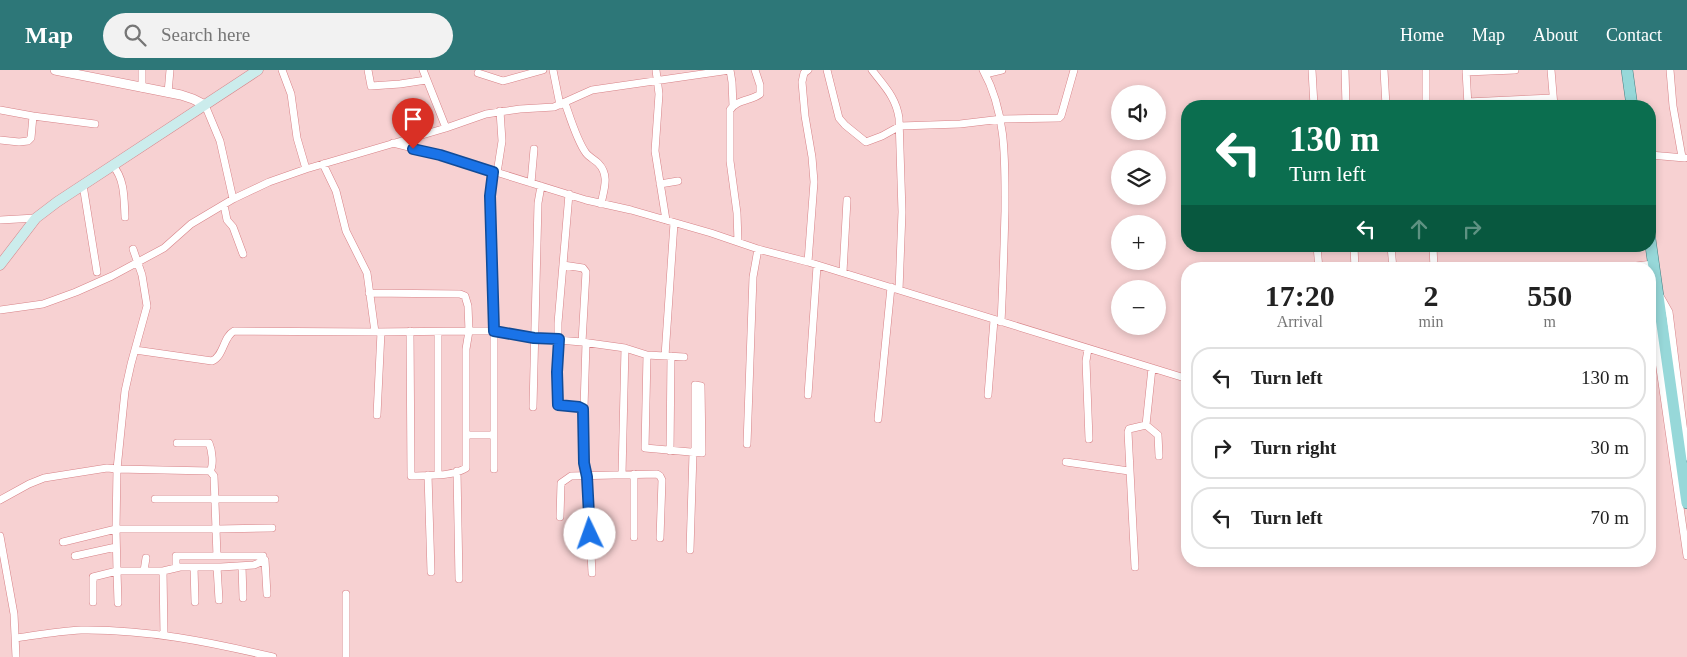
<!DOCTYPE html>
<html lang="en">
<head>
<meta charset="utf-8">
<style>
  body { margin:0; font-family:"Times New Roman",serif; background:#f2f2f2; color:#222; height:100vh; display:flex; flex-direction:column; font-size:19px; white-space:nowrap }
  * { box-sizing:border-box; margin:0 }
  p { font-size:16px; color:#767676 }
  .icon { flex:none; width:28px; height:28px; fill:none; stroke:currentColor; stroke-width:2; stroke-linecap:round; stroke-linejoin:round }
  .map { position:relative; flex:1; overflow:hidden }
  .details { position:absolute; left:1181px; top:192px; width:475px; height:305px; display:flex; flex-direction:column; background:#fff; border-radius:20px; box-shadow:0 2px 8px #0003 }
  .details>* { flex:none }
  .banner { position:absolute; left:1181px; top:30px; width:475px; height:152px; border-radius:20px; box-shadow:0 2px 8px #0003; background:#0b6e4f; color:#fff; overflow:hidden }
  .controls { position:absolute; left:1111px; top:15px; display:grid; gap:10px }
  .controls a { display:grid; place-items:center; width:55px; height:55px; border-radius:50%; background:#fff; box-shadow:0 2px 8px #0003; font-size:25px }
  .pin { position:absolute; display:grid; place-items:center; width:42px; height:42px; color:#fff; margin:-51px -21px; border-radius:50% 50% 50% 0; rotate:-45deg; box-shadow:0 0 5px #0007 }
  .pin .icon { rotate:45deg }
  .me { position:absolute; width:55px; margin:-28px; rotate:357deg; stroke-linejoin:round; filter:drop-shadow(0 0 4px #0008) }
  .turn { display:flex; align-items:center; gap:18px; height:105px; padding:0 25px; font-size:22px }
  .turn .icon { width:65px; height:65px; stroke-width:2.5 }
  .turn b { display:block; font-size:35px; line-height:42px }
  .lanes { display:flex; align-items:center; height:48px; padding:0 25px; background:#0003; justify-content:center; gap:25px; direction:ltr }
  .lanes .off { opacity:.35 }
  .eta { display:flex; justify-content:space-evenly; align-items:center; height:85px; text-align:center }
  .eta b { font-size:30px; font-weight:800; line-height:35px }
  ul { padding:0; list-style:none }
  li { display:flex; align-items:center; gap:15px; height:62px; margin:0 10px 8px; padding:0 15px; border:2px solid #e0e0e0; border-radius:20px }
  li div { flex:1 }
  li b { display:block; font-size:19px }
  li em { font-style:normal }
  header { display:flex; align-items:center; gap:30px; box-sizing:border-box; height:70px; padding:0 25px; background:#2d7778; color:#fff }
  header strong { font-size:24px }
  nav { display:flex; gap:28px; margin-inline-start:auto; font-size:18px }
  .search { width:350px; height:45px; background:#f2f2f2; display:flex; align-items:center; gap:12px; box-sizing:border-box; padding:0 18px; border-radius:28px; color:#767676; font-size:19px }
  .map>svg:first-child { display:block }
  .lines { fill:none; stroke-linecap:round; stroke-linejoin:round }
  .minor-casing { stroke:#d78287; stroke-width:8 }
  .tertiary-casing { stroke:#d78287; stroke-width:10 }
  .secondary-casing { stroke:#d78287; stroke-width:11 }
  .primary-casing { stroke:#427e80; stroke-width:12 }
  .minor { stroke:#fff; stroke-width:7 }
  .tertiary { stroke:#fff; stroke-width:9 }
  .secondary { stroke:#cbecec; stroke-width:10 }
  .primary { stroke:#97d8d9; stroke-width:11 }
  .route-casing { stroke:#114b97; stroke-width:12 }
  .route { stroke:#1a73e8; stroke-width:9 }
</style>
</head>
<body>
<header>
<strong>Map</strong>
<div class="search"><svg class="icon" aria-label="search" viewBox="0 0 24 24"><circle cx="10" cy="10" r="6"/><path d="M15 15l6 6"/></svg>Search here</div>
<nav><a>Home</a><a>Map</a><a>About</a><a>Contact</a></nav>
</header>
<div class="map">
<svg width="1687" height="587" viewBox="0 0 1687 587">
  <rect width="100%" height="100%" fill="#f7d1d2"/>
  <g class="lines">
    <g class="minor-casing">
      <path id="minor" d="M 142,0 L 142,18
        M 282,0 L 291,24 L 297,68 L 306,99
        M 368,0 L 371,16 L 400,14 L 426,10
        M 423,0 L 446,58
        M 553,0 L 560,35
        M 656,0 L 659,24 L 655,81 L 666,150
        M 730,0 L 732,12 L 733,36
        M 827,0 L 839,48 L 845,55 L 866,72 L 882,66 L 900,56 L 960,54 L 1002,49 L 1059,48 L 1061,46 L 1074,0
        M 872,0 C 884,16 896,27 899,48 L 902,142 L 899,220
        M 983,0 C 1007,43 1005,93 1005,141 C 1004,178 1003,215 1001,252
        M 1312,0 L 1314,36
        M 1345,0 L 1346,36
        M 1384,0 L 1386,36
        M 1466,0 L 1468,36
        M 1551,0 L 1554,36
        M 1670,0 L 1673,36 L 1682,87
        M 1426,1 L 1426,36
        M 1466,2 L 1515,0
        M 478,3 L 503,11 L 543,0
        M 985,4 L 1002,0
        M 168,23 L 170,0
        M 1467,32 L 1553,28
        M 565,33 C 570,47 577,71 586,83 C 589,87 595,90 598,93 C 610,105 604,119 601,134
        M 205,35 L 220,71 L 233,129
        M 0,40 L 33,46 L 31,68 L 28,71 L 19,72 L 0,70
        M 33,46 L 95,54
        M 393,73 L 441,85 L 586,130 L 631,140 L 711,163 L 758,179 L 808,192 L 814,112 L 812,87 L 805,46 L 802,12 L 804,3 L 808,0
        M 1650,85 L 1685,88
        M 323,94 L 336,121 L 346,161 L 367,203 L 375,262 L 469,261 L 468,236 L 465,226 L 460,224 L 369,223
        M 113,96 C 125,109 124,130 125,147
        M 497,103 L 502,71 L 500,41
        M 531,113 L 534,79
        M 660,114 L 678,111
        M 83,115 L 97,202
        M 569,124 L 558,253 L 558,335 L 579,337 L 583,339 L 584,338 L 586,273
        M 224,135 L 227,150 L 233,157 L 243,184
        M 0,150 L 36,148
        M 738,172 L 737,143 L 730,91 L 730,40 C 737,29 751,31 760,24 L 760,15 L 755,0
        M 1317,176 L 1319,199
        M 1354,176 L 1355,199
        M 1391,176 L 1393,199
        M 1433,176 L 1434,199
        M 808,192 L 1188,309
        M 563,195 L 583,198 L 586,202 L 582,272
        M 1611,199 L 1653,194
        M 843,202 L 847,130
        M 1656,225 L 1651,236 L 1687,486
        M 1660,226 L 1669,242 L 1687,387
        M 0,240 L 43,234 L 76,222 L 112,206 L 164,178 L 191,154 L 233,129 L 269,112 L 306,99 L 446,58 L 486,44 L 520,39 L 554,37 L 592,20 L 730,0
        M 410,261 L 411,406 C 428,405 451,407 466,398 L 466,279 L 469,261 L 494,261 L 491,126 L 493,102
        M 438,262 L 438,405
        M 1088,279 L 1086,291 L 1089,369
        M 135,280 L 212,291 C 224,286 223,267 234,261 L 375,262
        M 647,285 L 645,378 L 702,383 L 701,316 L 695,315 L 695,383
        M 667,286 L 684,287
        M 1650,292 L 1658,284
        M 808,325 L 817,196
        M 988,325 L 994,250
        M 533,337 L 538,133 L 541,116
        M 583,339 L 584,393 L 587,405 L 592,503
        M 377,345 L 381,262
        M 878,349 L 891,217
        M 1146,355 L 1158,365 L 1159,386
        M 466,365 L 494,365
        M 177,373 L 209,373 C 212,380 214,395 210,401
        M 747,374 L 753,207 L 758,179
        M 670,381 L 671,286
        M 1066,392 L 1129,401
        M 494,399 L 494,261 L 534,268 L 582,272 L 625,278 L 647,285 L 665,286 L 674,153
        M 457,401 L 459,509
        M 622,404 L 625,278
        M 428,405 L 431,502
        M 155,429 L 275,429
        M 0,430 L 29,414 L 44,408 L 107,398 L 117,399 L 125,321 L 131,294 L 147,236 L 142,205 L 133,179
        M 560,447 L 561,413 L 571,406 L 657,404 L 660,406 L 662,410 L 660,468
        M 0,466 L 14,544 L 16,587
        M 634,467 L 634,404
        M 63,472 L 116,459 L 117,501 L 163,501 L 164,565
        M 690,480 L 693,383
        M 75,486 L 116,477
        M 217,486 L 214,406 L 210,401 L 117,399 L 116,459 L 218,459 L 272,458
        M 242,496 L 243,528
        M 194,497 L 195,532
        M 217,497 L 219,530
        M 1135,497 L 1128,362 L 1129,359 L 1146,355 L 1152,298
        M 176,498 L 176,486 L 263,486
        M 144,501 L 146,488
        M 163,501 L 180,497 L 221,497 L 254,495 L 265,490 L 267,524
        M 93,532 L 93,507 L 117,501 L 118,533
        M 16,568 C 37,565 59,561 81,560 C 146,559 210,572 273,587
        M 346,587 L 346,524"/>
    </g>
    <g class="tertiary-casing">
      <path id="tertiary" d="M 55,0 L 181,25 L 193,29 L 205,35"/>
    </g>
    <g class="secondary-casing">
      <path id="secondary" d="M 0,195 L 36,148 L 57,132 L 258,0"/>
    </g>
    <g class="primary-casing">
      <path id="primary" d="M 1627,0 L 1632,36
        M 1650,169 L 1687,433"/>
    </g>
    <use href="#minor" class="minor"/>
    <use href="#tertiary" class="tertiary"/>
    <use href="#secondary" class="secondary"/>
    <use href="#primary" class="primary"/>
  </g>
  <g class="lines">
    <g class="route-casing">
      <path id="route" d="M 413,79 L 440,85 L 493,102 L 490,126 L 494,261 L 534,268 L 559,269 L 557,302 L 558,335 L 579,337 L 583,339 L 584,393 L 587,407 L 590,464"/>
    </g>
    <use href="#route" class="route"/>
  </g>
</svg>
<div class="controls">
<a><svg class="icon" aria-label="sound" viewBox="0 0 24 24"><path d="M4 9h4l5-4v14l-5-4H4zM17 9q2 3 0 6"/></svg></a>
<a><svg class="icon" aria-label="layers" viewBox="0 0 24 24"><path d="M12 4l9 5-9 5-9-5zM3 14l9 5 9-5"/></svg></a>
<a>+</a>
<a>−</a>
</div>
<div class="pin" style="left:413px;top:79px;background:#d93025"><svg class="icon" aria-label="arrive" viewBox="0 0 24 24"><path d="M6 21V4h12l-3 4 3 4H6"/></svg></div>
<svg class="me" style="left:590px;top:464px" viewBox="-20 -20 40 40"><circle r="19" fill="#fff"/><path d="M0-13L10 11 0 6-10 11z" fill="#1a73e8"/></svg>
<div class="banner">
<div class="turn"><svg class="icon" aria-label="left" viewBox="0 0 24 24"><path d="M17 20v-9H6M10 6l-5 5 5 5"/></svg><div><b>130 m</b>Turn left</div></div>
<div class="lanes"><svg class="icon" aria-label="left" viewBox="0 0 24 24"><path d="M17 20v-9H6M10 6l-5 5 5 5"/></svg><svg class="icon off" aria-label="ahead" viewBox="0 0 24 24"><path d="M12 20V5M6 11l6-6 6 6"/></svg><svg class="icon off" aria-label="right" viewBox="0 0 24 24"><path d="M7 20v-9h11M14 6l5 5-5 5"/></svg></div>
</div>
<section class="details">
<div class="eta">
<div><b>17:20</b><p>Arrival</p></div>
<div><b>2</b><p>min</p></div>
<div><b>550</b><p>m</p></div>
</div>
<ul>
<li><svg class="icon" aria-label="left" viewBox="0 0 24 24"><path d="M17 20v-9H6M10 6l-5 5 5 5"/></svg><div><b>Turn left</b></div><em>130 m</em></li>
<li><svg class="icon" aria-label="right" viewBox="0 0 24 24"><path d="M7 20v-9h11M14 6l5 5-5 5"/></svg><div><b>Turn right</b></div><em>30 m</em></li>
<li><svg class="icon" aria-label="left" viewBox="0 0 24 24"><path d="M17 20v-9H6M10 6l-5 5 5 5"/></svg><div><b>Turn left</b></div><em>70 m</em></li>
</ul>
</section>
</div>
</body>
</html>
